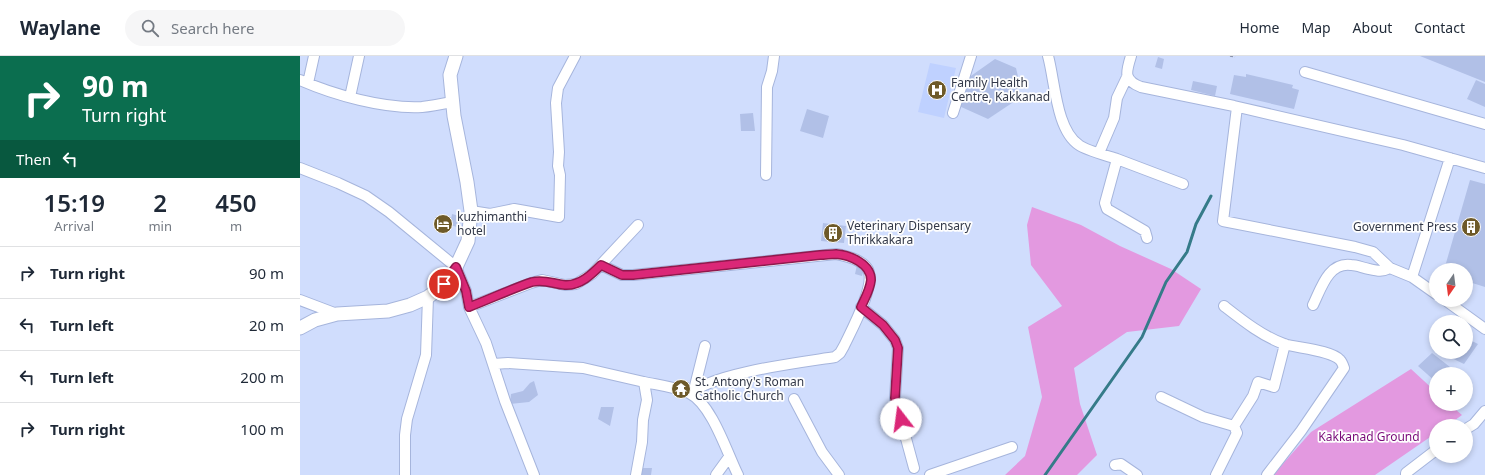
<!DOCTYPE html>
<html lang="en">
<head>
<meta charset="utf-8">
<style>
  body { margin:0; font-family:"Noto Sans",sans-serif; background:#f6f6f7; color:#1f2937; height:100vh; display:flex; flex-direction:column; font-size:15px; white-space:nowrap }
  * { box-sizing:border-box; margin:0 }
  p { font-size:13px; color:#747a83 }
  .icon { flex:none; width:22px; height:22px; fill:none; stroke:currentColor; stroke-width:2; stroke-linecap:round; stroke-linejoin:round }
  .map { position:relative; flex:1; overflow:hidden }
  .side { display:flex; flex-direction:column; background:#fff; width:300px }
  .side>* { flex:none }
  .banner { background:#0b6e4f; color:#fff; overflow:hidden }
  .needle { width:26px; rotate:194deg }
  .buttons { position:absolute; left:1129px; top:207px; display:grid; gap:8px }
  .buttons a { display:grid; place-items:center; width:44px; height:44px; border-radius:50%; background:#fff; box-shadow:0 2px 6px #0003; font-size:20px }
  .pin { position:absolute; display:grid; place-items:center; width:34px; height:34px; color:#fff; margin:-17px; border:2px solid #fff; border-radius:50%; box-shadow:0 1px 4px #0007 }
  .me { position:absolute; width:44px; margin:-22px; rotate:345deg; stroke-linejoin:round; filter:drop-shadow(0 0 3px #0008) }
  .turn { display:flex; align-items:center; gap:14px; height:84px; padding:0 16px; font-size:18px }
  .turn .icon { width:52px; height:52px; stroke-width:2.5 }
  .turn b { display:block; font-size:28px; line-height:34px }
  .then { display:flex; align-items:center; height:38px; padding:0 16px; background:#0003; gap:8px; font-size:15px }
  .eta { display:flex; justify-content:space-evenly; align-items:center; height:68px; text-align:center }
  .eta b { font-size:24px; font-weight:600; line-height:28px }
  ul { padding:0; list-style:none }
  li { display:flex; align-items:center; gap:12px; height:52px; padding:0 16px; border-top:1px solid #e0e1e3 }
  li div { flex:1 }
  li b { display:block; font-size:15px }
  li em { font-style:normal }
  header { display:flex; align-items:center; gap:24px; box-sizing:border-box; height:56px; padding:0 20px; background:#fff; border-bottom:1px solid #e0e1e3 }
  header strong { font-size:19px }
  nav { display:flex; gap:22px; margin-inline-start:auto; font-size:14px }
  .search { width:280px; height:36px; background:#f6f6f7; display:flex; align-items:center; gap:10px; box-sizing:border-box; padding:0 14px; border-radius:22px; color:#747a83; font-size:15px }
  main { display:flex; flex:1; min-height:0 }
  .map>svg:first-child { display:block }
  .built { fill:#bfd1ff }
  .green { fill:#e399e0 }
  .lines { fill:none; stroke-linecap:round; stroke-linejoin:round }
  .stream { stroke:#357b89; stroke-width:3 }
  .building { fill:#b1c0e7 }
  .minor-casing { stroke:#a6b5dc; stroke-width:12 }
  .major-casing { stroke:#a6b5dc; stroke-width:15 }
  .path { stroke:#8791aa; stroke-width:1.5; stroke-dasharray:3 2; stroke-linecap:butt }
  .minor { stroke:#fff; stroke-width:10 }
  .major { stroke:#fff; stroke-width:13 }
  .route-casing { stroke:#8e194d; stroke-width:10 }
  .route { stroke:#db2777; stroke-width:7 }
  .labels { text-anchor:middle; stroke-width:3.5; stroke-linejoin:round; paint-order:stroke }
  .poi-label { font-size:12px; fill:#333949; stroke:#fefefe; text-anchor:start }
  .park-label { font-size:12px; fill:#790a79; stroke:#fefefe }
</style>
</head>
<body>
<header>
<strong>Waylane</strong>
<div class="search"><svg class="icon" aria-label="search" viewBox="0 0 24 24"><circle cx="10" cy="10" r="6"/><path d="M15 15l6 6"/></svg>Search here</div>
<nav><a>Home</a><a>Map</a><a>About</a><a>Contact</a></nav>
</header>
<main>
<section class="side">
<div class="banner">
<div class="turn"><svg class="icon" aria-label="right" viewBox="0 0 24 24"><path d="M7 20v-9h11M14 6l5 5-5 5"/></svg><div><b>90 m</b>Turn right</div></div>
<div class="then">Then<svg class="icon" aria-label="left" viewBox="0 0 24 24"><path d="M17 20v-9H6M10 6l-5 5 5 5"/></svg></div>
</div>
<div class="eta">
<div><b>15:19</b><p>Arrival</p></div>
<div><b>2</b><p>min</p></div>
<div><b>450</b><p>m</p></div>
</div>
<ul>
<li><svg class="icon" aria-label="right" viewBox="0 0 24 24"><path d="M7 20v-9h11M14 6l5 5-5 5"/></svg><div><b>Turn right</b></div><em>90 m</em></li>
<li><svg class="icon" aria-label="left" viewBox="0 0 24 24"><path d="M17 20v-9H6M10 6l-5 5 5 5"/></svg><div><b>Turn left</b></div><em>20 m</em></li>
<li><svg class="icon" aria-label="left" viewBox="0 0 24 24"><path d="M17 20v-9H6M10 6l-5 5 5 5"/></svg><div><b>Turn left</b></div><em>200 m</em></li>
<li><svg class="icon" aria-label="right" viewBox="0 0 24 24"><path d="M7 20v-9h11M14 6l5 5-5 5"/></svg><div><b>Turn right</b></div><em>100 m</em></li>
</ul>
</section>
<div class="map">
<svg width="1185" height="419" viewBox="0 0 1185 419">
  <rect width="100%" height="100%" fill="#d0ddfd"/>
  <path class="built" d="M 630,7 L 656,12 L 644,62 L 618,56 Z"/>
  <path class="green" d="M 732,151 L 781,169 L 820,190 L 871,213 L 901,233 L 879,270 L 827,276 L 774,312 L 780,348 L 797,399 L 777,419 L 705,419 L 725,400 L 742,341 L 728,271 L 762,250 L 731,209 L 727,169 Z
    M 1111,313 L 1136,336 L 1136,348 L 1149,348 L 1162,359 L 1147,370 L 1136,370 L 1136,377 L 1075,419 L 973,419 L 1011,376 Z"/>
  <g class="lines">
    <path class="stream" d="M 745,419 L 842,281 L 866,226 L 887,196 L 896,168 L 911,140"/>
  </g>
  <path class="building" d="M 1120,0 L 1185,0 L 1185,26 Z
    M 858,1 L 864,3 L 862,13 L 855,11 Z
    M 695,3 L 716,12 L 720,29 L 712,47 L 688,63 L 659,50 L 668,22 Z
    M 946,18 L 993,29 L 992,32 L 999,34 L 994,53 L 930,38 L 934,19 L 946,21 Z
    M 1176,24 L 1185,28 L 1185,51 L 1167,43 Z
    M 893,25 L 917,30 L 915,40 L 891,34 Z
    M 507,53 L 529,60 L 523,82 L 500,75 Z
    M 453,57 L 455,75 L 441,75 L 440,58 Z
    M 1170,124 L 1185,128 L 1185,231 L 1166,225 L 1166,214 L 1144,214 Z
    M 152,158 L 159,160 L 157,171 L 150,169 Z
    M 523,167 L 546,170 L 544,187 L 521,185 Z
    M 557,209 L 564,213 L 562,220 L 555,218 Z
    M 1166,282 L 1178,288 L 1164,308 L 1139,296 L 1166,296 Z
    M 1132,297 L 1159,318 L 1136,318 L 1136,326 L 1118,310 Z
    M 1166,324 L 1173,330 L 1166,338 Z
    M 234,325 L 238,339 L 229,346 L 210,348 L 211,338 L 223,335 L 230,327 Z
    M 301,351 L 314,351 L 310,370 L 298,363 Z
    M 340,412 L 352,412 L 351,419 L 338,419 Z"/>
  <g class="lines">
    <g class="minor-casing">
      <path id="minor" d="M 748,0 C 755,25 756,74 779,89 C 785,94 808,100 817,103
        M 831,0 C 826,16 823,24 841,31 L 934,50 L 1103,89 L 1185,112
        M 1005,16 L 1185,68
        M 0,24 C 34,39 84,53 122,51 C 132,50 142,48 152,46
        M 8,27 L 14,0
        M 50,41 L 59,0
        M 937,51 L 923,165 L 1055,191 L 1073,196 L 1090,212
        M 653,57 L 671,0
        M 799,97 L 814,62 L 817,42 L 827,21
        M 0,112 L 38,127 L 66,140 L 89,156 L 156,211 L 166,235 L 169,251 L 186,287 L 205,345 L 234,419
        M 466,119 L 467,31 L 472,15 L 474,0
        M 171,155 L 190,158 L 214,153 L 259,161 L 260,119 L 258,110 L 259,96 L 256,47 L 258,32 L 275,0
        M 847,182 L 845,175 L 807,153 L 805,147 L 817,103 L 883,128
        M 301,209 L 322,219 L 333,219 L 536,198 C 547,200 560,203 567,212 C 578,226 551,275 544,290 L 540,297 L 535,301 C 504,306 410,317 391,338
        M 1112,221 L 1150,102
        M 0,244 L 37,258
        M 1145,244 L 1185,273
        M 1013,249 C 1021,233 1028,206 1051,209 C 1057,209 1063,212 1069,213 C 1078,215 1082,216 1090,212 L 1112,221 L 1136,238
        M 924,250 C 942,264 962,280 984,288 C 997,292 1031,294 1040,304 C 1042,306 1043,309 1044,312 L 1001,375 L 967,419
        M 169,251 L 231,227 L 242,224 L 265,229 L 276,228 L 292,218 L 338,169
        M 561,251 L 583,269 L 595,284 L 598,292 L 595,342 L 614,412
        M 193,308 L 208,307 L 283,312 L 344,326 L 347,344 L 343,364 L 342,386 L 336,419
        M 344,326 C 358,329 375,331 389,337 C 412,348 427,397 438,419
        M 394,334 L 405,290
        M 861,341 L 903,361 L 934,370
        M 494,343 L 522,396 L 539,419
        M 1166,373 L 1174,368 L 1185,355
        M 815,409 L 821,408 L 837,419
        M 105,419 L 105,379 L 107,363 L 126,299 L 128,241
        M 416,419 L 429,401
        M 630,419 L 712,391
        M 916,419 L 937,377 L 934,370 L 953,340 L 958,326 L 974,331 L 985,288
        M 1106,419 L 1106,417 L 1136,394"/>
    </g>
    <g class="major-casing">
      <path id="major" d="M 0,272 L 15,264 L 37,258 L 88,255 L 110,249 L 128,241 L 145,228 L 156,211 L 168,185 L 171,155 L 167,126 L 154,60 L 150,19 L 156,0"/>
    </g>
    <path class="path" d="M 930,0 L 935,1"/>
    <use href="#minor" class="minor"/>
    <use href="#major" class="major"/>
  </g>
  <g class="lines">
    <g class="route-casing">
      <path id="route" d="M 144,228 L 156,211 L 166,235 L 169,251 C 190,243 211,233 232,226 C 245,223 253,228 265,229 C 280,230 292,218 301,209 L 322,219 L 333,219 L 520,199 C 525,199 531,198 536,198 C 550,199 571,208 571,224 C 570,234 565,242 561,251 L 583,269 L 595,284 L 598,292 L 595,342 L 601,363"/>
    </g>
    <use href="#route" class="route"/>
  </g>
  <defs>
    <g id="hospital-disc" transform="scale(1)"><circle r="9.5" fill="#6e5a29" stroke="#fefefe"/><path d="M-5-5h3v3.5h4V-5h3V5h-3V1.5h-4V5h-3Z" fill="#fff"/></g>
    <g id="hotel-disc" transform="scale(1)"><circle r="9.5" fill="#6e5a29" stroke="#fefefe"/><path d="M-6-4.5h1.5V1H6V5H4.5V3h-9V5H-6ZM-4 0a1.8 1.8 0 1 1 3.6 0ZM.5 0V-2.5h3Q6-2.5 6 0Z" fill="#fff"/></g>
    <g id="building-disc" transform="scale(1)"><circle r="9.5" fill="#6e5a29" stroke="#fefefe"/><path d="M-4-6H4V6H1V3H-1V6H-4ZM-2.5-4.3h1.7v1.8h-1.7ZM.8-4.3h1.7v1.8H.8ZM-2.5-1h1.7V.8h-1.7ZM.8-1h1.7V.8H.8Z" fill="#fff"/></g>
    <g id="temple-disc" transform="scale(1)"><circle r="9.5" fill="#6e5a29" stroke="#fefefe"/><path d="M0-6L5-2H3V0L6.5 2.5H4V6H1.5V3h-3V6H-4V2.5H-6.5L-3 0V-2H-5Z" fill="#fff"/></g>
  </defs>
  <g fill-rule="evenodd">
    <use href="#hospital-disc" x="637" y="34"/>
    <use href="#hotel-disc" x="143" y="168"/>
    <use href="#building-disc" x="1171" y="171"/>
    <use href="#building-disc" x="533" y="177"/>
    <use href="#temple-disc" x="381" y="333"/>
  </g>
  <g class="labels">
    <g class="poi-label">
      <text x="651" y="31">Family Health<tspan x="651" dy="14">Centre, Kakkanad</tspan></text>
      <text x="157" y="165">kuzhimanthi<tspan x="157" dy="14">hotel</tspan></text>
      <text x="547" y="174">Veterinary Dispensary<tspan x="547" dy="14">Thrikkakara</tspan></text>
      <text x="1157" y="175" text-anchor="end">Government Press</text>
      <text x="395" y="330">St. Antony's Roman<tspan x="395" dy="14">Catholic Church</tspan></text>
    </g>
    <g class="park-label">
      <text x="1069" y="385">Kakkanad Ground</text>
    </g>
  </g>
</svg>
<div class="buttons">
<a><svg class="needle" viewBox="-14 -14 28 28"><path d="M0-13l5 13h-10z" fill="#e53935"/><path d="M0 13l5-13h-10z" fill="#747a83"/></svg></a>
<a><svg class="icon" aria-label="search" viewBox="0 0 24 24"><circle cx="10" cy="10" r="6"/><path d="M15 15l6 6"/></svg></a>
<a>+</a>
<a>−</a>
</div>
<div class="pin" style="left:144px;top:228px;background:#d93025"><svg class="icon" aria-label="arrive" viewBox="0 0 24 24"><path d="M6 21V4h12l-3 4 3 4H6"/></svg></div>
<svg class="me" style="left:601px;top:363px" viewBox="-20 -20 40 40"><circle r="19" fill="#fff"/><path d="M0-13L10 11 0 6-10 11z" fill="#db2777"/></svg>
</div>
</main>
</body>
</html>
